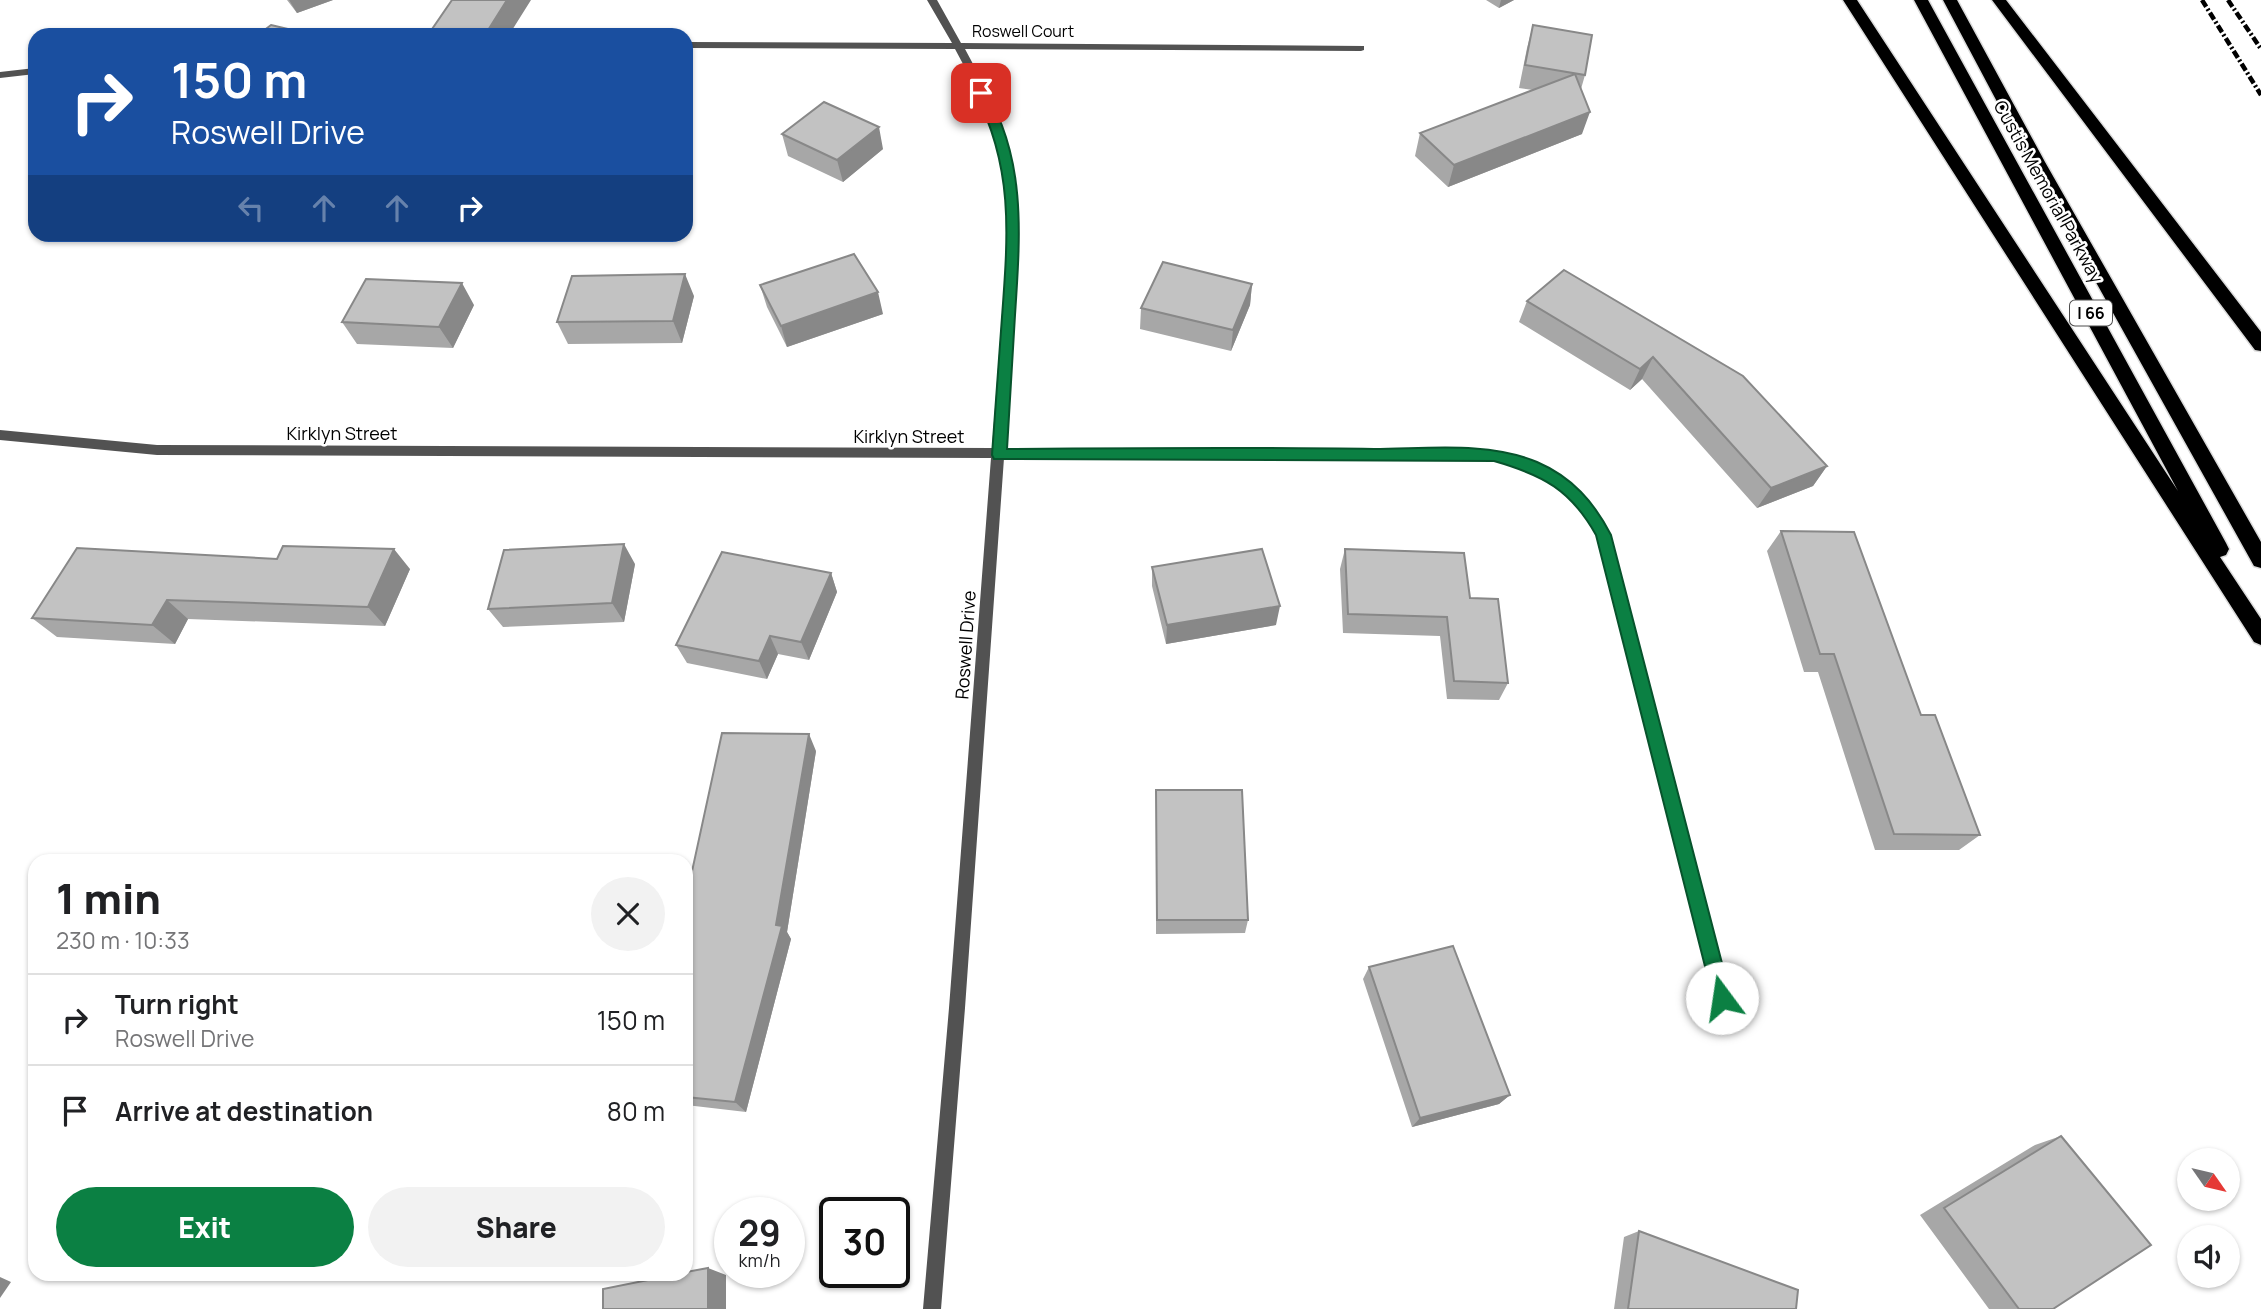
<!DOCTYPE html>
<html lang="en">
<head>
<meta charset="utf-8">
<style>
  body { margin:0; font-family:Manrope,sans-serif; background:#f2f2f2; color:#202124; height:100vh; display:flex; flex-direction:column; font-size:26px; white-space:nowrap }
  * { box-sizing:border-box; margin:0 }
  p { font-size:23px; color:#757577 }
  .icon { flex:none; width:38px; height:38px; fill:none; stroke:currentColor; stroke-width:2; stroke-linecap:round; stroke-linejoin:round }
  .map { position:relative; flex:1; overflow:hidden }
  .drawer { position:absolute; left:28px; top:854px; width:665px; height:427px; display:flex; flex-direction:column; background:#fff; border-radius:21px; box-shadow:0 2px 5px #0004 }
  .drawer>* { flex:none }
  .guide { position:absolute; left:28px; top:28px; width:665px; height:214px; border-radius:21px; box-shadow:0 2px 5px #0004; background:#1a4fa0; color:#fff; overflow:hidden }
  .needle { width:46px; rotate:124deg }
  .buttons { position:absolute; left:2177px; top:1148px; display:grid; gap:14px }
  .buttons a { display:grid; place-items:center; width:63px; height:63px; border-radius:50%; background:#fff; box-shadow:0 2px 5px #0004; font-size:35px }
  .speed { position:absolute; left:714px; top:1197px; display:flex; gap:14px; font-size:35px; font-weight:700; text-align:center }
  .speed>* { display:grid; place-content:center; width:91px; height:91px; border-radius:50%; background:#fff; box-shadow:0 2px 5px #0004; line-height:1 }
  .speed small { font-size:18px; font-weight:400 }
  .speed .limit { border:4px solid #111; border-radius:10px; background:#fff; color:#111 }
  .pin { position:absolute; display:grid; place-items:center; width:60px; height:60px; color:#fff; margin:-30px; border-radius:14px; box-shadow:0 4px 10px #0006 }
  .me { position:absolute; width:77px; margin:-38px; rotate:346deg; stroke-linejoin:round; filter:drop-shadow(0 0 5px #0008) }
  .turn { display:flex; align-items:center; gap:24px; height:147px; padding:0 28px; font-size:32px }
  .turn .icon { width:91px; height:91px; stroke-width:2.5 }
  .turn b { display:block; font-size:49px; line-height:60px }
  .lanes { display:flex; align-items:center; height:66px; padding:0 28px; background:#0003; justify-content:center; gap:35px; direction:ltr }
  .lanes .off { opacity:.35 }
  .round { display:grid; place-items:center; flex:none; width:74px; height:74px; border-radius:37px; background:#f2f2f2 }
  .head { display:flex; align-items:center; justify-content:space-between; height:119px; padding:0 28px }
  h1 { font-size:42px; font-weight:800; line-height:52px }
  .primary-button { display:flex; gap:14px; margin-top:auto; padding:14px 28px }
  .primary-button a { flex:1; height:80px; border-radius:42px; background:#0b8043; color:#fff; font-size:28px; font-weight:800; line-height:80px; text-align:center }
  .primary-button a+a { background:#f2f2f2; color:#202124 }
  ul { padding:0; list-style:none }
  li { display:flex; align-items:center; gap:21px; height:91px; padding:0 28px; border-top:2px solid #e0e0e0 }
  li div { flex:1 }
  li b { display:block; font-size:26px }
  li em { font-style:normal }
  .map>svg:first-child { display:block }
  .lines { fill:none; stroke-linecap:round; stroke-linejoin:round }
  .motorway-casing { stroke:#dbdbdb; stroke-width:3 }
  .minor { fill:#525252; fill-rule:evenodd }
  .motorway { fill:#000; fill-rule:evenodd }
  .rail { stroke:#000; stroke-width:4.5; stroke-dasharray:8 2.5 2 2.5; stroke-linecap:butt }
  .wall { fill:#a7a7a7 }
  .shaded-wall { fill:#888 }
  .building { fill:#c2c2c2; stroke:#888; stroke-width:2 }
  .route { fill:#0b8043; stroke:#07532c; stroke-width:2 }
  .labels { text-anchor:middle; stroke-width:5; stroke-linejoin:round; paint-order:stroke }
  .far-street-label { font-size:16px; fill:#000; stroke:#fff }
  .shield { fill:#fff; stroke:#4c4c4c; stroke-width:2 }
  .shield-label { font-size:16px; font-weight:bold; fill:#000 }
  .street-label { font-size:18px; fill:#000; stroke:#fff }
</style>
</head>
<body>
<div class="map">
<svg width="2261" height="1309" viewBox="0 0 2261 1309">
  <rect width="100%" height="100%" fill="#fff"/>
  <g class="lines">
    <g class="motorway-casing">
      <path id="motorway" d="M 1843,0 L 1857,0 L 2178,491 L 1914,0 L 1928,0 L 2226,543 L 2229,549 L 2226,555 L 2220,557 L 2261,619 L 2261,645 L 2254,642 Z
        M 1943,0 L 1957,0 L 2045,162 L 2261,542 L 2261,568 L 2254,566 L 2029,162 Z
        M 1992,0 L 2006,0 L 2261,332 L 2261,351 L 2255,350 Z"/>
    </g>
    <path class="minor" d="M 927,0 L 937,0 L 961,43 L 1364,46 L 1364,50 L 1361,51 L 965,49 L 988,92 L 1004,131 L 1016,186 L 1019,246 L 1004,448 L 1495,450 C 1549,467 1583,484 1611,535 L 1730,998 L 1728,1004 L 1722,1006 L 1716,1004 L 1714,998 L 1598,536 C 1571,492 1544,475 1495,460 L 1004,458 L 965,1008 L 941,1309 L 923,1309 L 949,1008 L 991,458 L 157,455 L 0,440 L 0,430 L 157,445 L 992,448 L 1007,246 L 1006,186 L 994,131 L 978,92 L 955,49 L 686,48 L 686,42 L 952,43 Z
      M 35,68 L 35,74 L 0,78 L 0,72 Z"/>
    <use href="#motorway" class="motorway"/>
    <path class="rail" d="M 2202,0 L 2261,95
      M 2228,0 L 2261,49"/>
  </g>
  <path class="wall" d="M 287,0 L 333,0 L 297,13 Z
    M 1486,0 L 1514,0 L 1499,8 Z
    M 1533,25 L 1585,75 L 1581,89 L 1582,134 L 1448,187 L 1415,156 L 1420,133 L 1533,90 L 1519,88 L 1527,48 Z
    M 782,134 L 883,149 L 843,182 L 788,156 Z
    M 1564,270 L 1827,466 L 1813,486 L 1757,508 L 1642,379 L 1630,390 L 1519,322 L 1527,301 Z
    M 1252,284 L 1250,305 L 1231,351 L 1140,329 L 1141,308 Z
    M 760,285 L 883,314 L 787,347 L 767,307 Z
    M 694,296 L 682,343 L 568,344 L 557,322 Z
    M 474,305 L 453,348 L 357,344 L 342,322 Z
    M 1781,531 L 1921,715 L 1980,835 L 1959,850 L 1875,850 L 1818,672 L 1804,672 L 1767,551 Z
    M 1345,549 L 1470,598 L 1508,683 L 1499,700 L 1447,699 L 1440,636 L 1343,633 L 1340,569 Z
    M 277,559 L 410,569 L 385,626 L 188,619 L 175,644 L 57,637 L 32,618 Z
    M 635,564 L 624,622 L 503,627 L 488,609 Z
    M 1152,567 L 1276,625 L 1166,644 L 1152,586 Z
    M 831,573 L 837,592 L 809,660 L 778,654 L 767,679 L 687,663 L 676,645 Z
    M 816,751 L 787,932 L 791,939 L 746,1112 L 686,1105 L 686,899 Z
    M 1156,790 L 1248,920 L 1245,933 L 1156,934 Z
    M 1369,967 L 1510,1095 L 1499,1104 L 1412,1127 L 1363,979 Z
    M 2061,1136 L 2053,1309 L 1989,1309 L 1920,1215 L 2035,1145 Z
    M 1639,1231 L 1796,1309 L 1614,1309 L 1624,1237 Z"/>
  <path class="shaded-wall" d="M 289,0 L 333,0 L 297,13 Z
    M 507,0 L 531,0 L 509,35 L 485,35 Z
    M 1501,0 L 1514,0 L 1499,8 Z
    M 1590,112 L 1582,134 L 1448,187 L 1454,165 Z
    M 879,127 L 883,149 L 843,182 L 837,160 Z
    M 685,274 L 694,296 L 682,343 L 673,321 Z
    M 462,283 L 474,305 L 453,348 L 439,327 Z
    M 1252,284 L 1250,305 L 1231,351 L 1233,330 Z
    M 878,292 L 883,314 L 787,347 L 781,326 Z
    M 1653,357 L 1642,379 L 1630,390 L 1640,369 Z
    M 1827,466 L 1813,486 L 1757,508 L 1771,488 Z
    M 624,544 L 635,564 L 624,622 L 612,603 Z
    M 394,549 L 410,569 L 385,626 L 368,607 Z
    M 831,573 L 837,592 L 809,660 L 801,642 Z
    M 167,600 L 188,619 L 175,644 L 152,625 Z
    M 1280,606 L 1276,625 L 1166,644 L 1167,625 Z
    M 770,636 L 778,654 L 767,679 L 759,661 Z
    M 809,734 L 816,751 L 787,932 L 791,939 L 746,1112 L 735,1102 L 776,925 Z
    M 1510,1095 L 1499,1104 L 1412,1127 L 1420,1118 Z
    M 708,1268 L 726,1275 L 726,1309 L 708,1309 Z
    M 0,1277 L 11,1282 L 0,1298 Z"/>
  <path class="building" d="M 452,0 L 507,0 L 485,35 L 428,35 Z
    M 271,25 L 313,35 L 258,35 Z
    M 1533,25 L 1592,35 L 1585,75 L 1525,65 Z
    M 1575,74 L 1590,112 L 1454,165 L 1420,133 Z
    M 824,102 L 879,127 L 837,160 L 782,134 Z
    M 854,254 L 878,292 L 781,326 L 760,285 Z
    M 1163,262 L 1252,284 L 1233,330 L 1141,308 Z
    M 1564,270 L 1743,376 L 1827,466 L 1771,488 L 1653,357 L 1640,369 L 1527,301 Z
    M 685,274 L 673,321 L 557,322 L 572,276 Z
    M 366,279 L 462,283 L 439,327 L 342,322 Z
    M 1781,531 L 1854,532 L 1921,715 L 1935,715 L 1980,835 L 1894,834 L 1834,654 L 1820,654 Z
    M 624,544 L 612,603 L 488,609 L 504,550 Z
    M 283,546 L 394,549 L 368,607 L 167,600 L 152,625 L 32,618 L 77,548 L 277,559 Z
    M 1262,549 L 1280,606 L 1167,625 L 1152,567 Z
    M 1345,549 L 1464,553 L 1470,598 L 1498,599 L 1508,683 L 1454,681 L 1447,617 L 1348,614 Z
    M 722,552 L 831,573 L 801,642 L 770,636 L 759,661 L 676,645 Z
    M 722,733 L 809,734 L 776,925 L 782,926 L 735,1102 L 686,1097 L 686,899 Z
    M 1156,790 L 1242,790 L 1248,920 L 1157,920 Z
    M 1453,946 L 1510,1095 L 1420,1118 L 1369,967 Z
    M 2061,1136 L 2151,1245 L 2053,1309 L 2019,1309 L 1944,1208 Z
    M 1639,1231 L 1798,1290 L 1796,1309 L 1628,1309 Z
    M 708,1268 L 708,1309 L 603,1309 L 603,1289 L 678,1274 L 686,1274 L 686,1272 Z"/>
  <path class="route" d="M 977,91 L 985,91 C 1027,159 1020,238 1015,315 C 1012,360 1010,405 1007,449 C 1129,448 1252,447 1374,449 C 1426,449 1488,441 1537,462 C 1572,477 1594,502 1611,535 L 1731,998 L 1729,1005 L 1722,1007 L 1716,1005 L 1713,998 L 1596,535 C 1571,490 1543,475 1494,461 L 994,459 L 992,455 C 995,409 999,363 1002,317 C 1008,236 1014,167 975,93 Z"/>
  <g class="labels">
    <g class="far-street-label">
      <text x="1023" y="37">Roswell Court</text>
    </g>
    <rect class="shield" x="2070" y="300.5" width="42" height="25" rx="5"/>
    <g class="shield-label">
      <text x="2091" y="319">I 66</text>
    </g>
    <g class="street-label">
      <text transform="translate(2048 192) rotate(61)" y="6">Custis Memorial Parkway</text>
      <text x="342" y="440">Kirklyn Street</text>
      <text x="909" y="443">Kirklyn Street</text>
      <text transform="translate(966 645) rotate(-86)" y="6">Roswell Drive</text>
    </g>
  </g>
</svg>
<div class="buttons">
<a><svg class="needle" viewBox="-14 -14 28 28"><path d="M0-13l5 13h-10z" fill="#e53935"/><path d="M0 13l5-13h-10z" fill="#757577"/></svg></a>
<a><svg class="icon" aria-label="sound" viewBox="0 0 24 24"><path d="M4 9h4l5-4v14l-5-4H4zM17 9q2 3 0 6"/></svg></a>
</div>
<div class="speed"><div>29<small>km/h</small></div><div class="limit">30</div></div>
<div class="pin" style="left:981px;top:93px;background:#d93025"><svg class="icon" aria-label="arrive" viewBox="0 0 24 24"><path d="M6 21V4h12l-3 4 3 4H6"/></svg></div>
<svg class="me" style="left:1722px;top:998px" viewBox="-20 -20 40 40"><circle r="19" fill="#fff"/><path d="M0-13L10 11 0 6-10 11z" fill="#0b8043"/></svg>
<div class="guide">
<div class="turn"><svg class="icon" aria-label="right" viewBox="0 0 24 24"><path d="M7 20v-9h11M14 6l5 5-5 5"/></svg><div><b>150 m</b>Roswell Drive</div></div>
<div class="lanes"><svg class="icon off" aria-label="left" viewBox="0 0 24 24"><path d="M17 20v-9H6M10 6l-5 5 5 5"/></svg><svg class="icon off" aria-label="ahead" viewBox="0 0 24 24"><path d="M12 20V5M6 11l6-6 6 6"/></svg><svg class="icon off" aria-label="ahead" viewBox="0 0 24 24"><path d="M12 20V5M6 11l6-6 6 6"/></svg><svg class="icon" aria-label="right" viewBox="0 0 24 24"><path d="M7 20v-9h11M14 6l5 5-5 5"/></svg></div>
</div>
<section class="drawer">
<div class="head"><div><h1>1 min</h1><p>230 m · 10:33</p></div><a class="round"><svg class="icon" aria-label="close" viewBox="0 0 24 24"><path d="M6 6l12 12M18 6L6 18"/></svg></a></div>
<ul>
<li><svg class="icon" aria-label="right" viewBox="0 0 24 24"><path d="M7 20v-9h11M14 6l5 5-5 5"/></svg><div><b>Turn right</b><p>Roswell Drive</p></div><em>150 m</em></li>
<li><svg class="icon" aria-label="arrive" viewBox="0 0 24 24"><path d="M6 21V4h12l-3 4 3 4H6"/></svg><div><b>Arrive at destination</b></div><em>80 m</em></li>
</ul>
<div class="primary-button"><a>Exit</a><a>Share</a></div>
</section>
</div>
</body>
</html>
